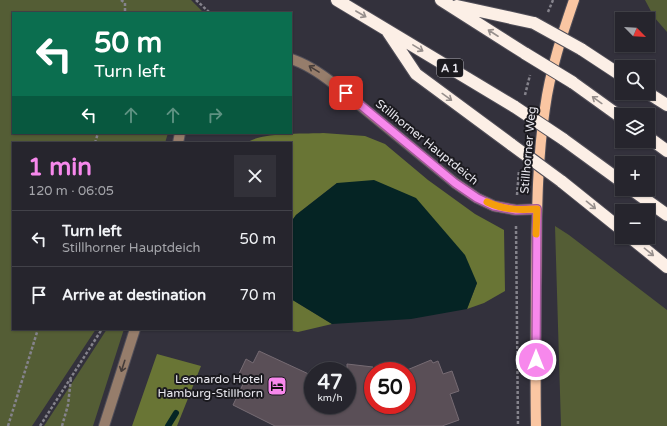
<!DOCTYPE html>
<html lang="en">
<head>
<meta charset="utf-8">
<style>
  body { margin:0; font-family:"Varela Round",sans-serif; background:#323139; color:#f1f3f6; height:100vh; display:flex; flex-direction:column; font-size:15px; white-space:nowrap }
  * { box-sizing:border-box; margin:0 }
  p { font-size:13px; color:#a4a5aa }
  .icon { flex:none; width:22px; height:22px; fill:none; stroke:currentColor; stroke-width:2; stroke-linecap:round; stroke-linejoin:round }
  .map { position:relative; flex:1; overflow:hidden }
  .details { position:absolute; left:12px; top:142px; width:280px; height:188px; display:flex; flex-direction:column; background:#26252d; border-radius:0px; box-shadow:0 1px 3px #0004,0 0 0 1px #424249 }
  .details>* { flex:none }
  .guide { position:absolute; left:12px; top:12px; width:280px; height:122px; border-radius:0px; box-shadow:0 1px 3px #0004,0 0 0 1px #424249; background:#0b6e4f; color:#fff; overflow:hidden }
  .needle { width:26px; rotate:114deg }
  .buttons { position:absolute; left:615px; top:12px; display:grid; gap:8px }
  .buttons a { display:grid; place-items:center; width:40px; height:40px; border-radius:0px; background:#26252d; box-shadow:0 1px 3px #0004,0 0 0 1px #424249; font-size:20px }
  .speed { position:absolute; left:304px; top:362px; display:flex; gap:8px; font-size:20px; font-weight:700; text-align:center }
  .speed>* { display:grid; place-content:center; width:52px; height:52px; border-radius:50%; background:#26252d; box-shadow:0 1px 3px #0004,0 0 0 1px #424249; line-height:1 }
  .speed small { font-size:10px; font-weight:400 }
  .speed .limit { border:6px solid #d22; background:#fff; color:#111 }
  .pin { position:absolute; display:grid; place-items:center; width:34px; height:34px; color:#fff; margin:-17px; border-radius:8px; box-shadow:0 2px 6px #0006 }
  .me { position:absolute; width:44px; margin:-22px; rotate:0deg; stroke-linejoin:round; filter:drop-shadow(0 0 3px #0008) }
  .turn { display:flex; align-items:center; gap:14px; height:84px; padding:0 16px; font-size:18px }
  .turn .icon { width:52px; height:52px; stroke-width:2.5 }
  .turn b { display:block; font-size:28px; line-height:34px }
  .lanes { display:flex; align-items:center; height:38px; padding:0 16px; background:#0003; justify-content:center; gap:20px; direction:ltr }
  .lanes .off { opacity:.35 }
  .round { display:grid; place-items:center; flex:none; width:42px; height:42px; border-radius:0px; background:#323139 }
  .summary { display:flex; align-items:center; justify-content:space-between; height:68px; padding:0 16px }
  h1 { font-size:24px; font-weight:700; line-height:30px; color:#f788ec }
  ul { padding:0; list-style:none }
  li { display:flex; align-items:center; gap:12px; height:56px; padding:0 16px; border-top:1px solid #424249 }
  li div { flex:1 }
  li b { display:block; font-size:15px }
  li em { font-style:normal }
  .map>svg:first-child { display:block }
  .green { fill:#545d35 }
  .forest { fill:#697535 }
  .water { fill:#052424 }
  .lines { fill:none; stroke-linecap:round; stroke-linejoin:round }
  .stream { stroke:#052424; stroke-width:6 }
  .building { fill:#5a4f57; stroke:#766b73 }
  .minor-casing { stroke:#504e58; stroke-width:12 }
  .major-casing { stroke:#504e58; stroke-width:12 }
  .highway-casing { stroke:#504e58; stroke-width:14 }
  .path { stroke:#85838c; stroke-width:2.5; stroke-dasharray:3 2; stroke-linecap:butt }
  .minor { stroke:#967d6b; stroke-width:10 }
  .major { stroke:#fac6a2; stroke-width:10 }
  .highway { stroke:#fcefe6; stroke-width:12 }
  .highway-bridge-casing { stroke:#504e58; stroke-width:14; stroke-linecap:butt }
  .highway-bridge { stroke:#fcefe6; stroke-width:12 }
  .oneway { stroke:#978f8c }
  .oneway2 { stroke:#463d3a }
  .route-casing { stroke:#a15899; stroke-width:10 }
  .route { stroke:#f788ec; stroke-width:7 }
  .slow { stroke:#f59e0b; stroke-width:7 }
  .labels { text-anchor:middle; stroke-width:4; stroke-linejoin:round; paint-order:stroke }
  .shield { fill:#1b1a1f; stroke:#aaa9af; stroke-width:1 }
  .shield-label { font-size:11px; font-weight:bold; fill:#e7e6ed }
  .street-label { font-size:12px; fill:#e7e6ed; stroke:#1b1a1f }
  .poi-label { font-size:12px; fill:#e7e6ed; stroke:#1b1a1f; text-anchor:end }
</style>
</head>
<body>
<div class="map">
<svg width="667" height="426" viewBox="0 0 667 426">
  <rect width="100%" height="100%" fill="#33313c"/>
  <path class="green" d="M 0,0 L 191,0 L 204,13 L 13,13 L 13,133 L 168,133 L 165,143 L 13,143 L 13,329 L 96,329 L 32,426 L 0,426 Z
    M 645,0 L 667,0 L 667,32 L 654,17 Z
    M 555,226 L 569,235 L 667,310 L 667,426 L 561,426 Z
    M 107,329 L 124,329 L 93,426 L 44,426 Z"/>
  <path class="forest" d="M 323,133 L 365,136 L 385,144 L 428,180 L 475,214 L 504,230 L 505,291 L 484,303 L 467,309 L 477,283 L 337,183 L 296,215 L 291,222 L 291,143 L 247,143 C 259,132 306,134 323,133 Z
    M 291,299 L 332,324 L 298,332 L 282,329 L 291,329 Z
    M 157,354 L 201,366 L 177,426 L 132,426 Z"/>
  <path class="water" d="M 374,180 L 416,198 L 465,255 L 477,283 L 467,309 L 411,319 L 332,324 L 291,299 L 291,222 L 296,215 L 337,183 Z"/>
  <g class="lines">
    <path class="stream" d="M 168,426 L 176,413"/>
  </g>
  <path class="building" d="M 259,351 L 313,376 L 313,405 L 347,405 L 347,364 L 373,367 L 373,405 L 407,405 L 407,370 L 431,360 L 433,363 L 438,361 L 443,374 L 452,371 L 459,391 L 450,394 L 459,420 L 442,426 L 275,426 L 233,405 L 244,382 L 237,378 L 246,359 L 253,363 Z"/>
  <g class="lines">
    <g class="minor-casing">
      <path id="minor" d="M 291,59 C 307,64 320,73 334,84 L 455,183 L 477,198 L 494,206 L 516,210 L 537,209
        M 178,143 L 180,133
        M 104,426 L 135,329"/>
    </g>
    <g class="major-casing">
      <path id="major" d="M 536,426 C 535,380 536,333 536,287 C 537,227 536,167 545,108 C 550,71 562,35 574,0"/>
    </g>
    <g class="highway-casing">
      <path id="highway" d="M 337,0 L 515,107
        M 441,0 L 526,54
        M 457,6 L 534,23
        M 388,32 L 416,74 L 512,145
        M 581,49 L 622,76
        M 572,82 L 622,118
        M 648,93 L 667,105
        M 648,137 L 667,151
        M 563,139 L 622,182
        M 561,181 L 622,230
        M 631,189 L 667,215
        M 630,237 L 667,267"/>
    </g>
    <path class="path" d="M 121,0 L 125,3 L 125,13
      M 196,0 L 210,13
      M 548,12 L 553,0
      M 525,95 L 530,75
      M 95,143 L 98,133
      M 517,195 L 519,170
      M 516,226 L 518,426
      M 8,426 L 38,329
      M 40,426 L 102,329
      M 62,426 L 68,405 L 71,378"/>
    <use href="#minor" class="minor"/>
    <use href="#major" class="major"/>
    <use href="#highway" class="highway"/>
    <g class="highway-bridge-casing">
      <path id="highway-bridge" d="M 534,23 L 581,49
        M 526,54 L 572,82
        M 515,107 L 563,139
        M 512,145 L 561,181"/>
    </g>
    <use href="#highway-bridge" class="highway-bridge"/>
  </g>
  <defs><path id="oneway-shaft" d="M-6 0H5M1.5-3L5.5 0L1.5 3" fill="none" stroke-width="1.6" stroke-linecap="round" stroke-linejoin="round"/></defs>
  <g class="oneway">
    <use href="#oneway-shaft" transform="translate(361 14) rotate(30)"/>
    <use href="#oneway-shaft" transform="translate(493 33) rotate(-147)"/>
    <use href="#oneway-shaft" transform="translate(418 48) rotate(31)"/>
    <use href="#oneway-shaft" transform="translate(447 97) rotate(36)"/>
    <use href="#oneway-shaft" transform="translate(597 100) rotate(-144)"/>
    <use href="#oneway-shaft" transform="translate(591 205) rotate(39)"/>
    <use href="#oneway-shaft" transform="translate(649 252) rotate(39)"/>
  </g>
  <g class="oneway2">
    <use href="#oneway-shaft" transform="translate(314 69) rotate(-148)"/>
    <use href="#oneway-shaft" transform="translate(123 366) rotate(108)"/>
  </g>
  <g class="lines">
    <g class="route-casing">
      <path id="route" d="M 346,93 L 455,183 L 477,198 L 494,206 L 516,210 L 537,209 L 536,360"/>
    </g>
    <use href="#route" class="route"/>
    <path class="slow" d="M 487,202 C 504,210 518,210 537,209 L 536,234"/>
  </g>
  <defs>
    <g id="hotel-square" transform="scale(1)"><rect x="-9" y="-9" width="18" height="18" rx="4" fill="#f788ec" stroke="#1b1a1f"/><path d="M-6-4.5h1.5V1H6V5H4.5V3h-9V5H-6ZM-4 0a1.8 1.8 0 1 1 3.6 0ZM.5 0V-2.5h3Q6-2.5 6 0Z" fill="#111"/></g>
  </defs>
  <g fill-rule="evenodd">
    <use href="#hotel-square" x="277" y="386"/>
  </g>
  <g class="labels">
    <rect class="shield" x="437" y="59" width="26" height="18" rx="3"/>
    <g class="shield-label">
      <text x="450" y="72">A 1</text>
    </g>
    <g class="street-label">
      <text transform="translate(427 142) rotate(39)" y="4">Stillhorner Hauptdeich</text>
      <text transform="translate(528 150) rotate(-85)" y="4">Stillhorner Weg</text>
    </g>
    <g class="poi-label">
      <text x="263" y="383">Leonardo Hotel<tspan x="263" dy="14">Hamburg-Stillhorn</tspan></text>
    </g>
  </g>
</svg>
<div class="buttons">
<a><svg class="needle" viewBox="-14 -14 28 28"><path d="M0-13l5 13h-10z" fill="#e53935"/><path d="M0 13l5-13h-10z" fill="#a4a5aa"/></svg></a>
<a><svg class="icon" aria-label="search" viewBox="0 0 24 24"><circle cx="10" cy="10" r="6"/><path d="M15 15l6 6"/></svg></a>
<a><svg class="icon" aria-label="layers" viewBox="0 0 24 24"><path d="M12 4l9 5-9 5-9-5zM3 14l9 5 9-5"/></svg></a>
<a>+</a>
<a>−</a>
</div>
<div class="speed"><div>47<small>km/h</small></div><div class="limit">50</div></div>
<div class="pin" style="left:346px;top:93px;background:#d93025"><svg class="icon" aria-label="arrive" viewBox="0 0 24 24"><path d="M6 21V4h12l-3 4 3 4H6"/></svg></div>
<svg class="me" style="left:536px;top:360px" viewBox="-20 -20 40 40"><circle r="17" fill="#f788ec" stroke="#fff" stroke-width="3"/><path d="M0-11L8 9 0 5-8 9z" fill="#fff"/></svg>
<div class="guide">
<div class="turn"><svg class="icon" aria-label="left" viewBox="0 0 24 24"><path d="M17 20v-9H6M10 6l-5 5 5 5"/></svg><div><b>50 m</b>Turn left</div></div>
<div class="lanes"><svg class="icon" aria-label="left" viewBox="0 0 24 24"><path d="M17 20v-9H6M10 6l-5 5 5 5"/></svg><svg class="icon off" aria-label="ahead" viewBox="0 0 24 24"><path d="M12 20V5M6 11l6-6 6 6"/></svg><svg class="icon off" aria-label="ahead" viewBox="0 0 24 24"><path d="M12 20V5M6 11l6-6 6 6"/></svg><svg class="icon off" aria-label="right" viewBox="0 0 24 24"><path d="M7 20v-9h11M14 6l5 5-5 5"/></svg></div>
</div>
<section class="details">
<div class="summary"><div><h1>1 min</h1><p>120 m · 06:05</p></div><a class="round"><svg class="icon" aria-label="close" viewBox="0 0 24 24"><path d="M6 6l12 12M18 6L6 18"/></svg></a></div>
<ul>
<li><svg class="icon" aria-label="left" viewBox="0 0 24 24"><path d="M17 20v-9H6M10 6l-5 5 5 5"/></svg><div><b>Turn left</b><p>Stillhorner Hauptdeich</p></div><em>50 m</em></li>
<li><svg class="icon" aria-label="arrive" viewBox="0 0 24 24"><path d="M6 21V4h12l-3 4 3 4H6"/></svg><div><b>Arrive at destination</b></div><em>70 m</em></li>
</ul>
</section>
</div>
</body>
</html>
